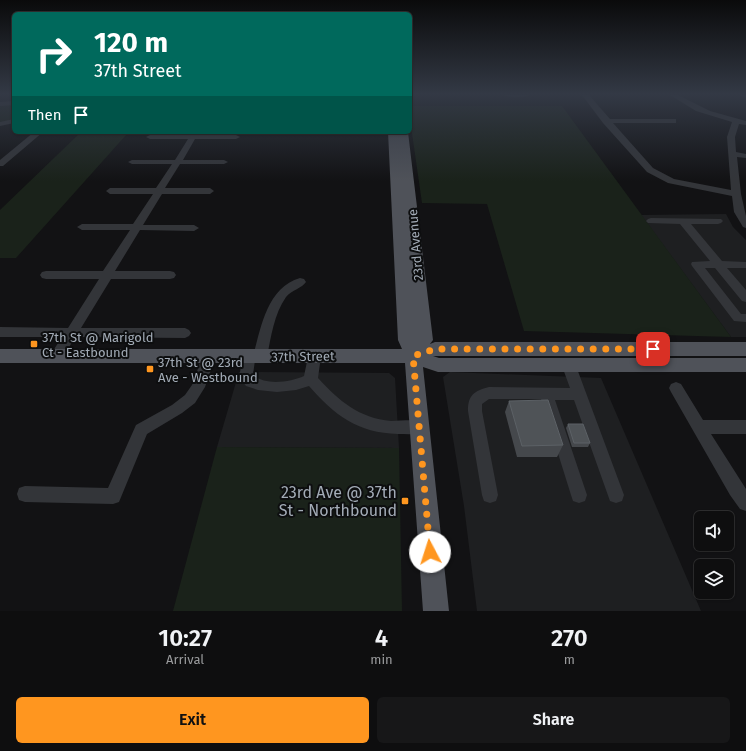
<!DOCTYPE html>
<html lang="en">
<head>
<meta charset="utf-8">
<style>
  body { margin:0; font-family:"Fira Sans",sans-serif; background:#171718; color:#f1f3f6; height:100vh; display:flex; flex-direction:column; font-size:15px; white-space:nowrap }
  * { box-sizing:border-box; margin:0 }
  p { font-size:13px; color:#9b9c9e }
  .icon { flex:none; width:22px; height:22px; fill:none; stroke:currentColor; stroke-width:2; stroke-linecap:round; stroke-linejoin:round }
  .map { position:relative; height:611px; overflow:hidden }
  .side { display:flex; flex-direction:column; background:#0e0e0f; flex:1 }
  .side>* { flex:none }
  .hud { position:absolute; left:12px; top:12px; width:400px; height:122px; border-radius:6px; box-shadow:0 1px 3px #0004,0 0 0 1px #2e2e2f; background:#00695c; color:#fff; overflow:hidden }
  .fabs { position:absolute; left:694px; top:511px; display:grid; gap:8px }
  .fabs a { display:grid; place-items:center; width:40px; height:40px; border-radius:6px; background:#0e0e0f; box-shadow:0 1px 3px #0004,0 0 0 1px #2e2e2f; font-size:20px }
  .pin { position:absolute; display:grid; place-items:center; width:34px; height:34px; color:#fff; margin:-17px; border-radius:8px; box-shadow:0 2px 6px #0006 }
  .me { position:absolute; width:44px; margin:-22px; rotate:355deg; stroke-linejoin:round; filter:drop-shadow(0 0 3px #0008) }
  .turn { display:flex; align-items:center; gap:14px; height:84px; padding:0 16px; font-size:18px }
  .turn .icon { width:52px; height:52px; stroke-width:2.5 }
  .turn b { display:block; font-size:28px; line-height:34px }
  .then { display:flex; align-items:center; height:38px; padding:0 16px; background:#0003; gap:8px; font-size:15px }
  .eta { display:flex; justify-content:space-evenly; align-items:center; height:68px; text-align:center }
  .eta b { font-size:24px; font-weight:600; line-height:28px }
  .cta { display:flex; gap:8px; margin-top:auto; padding:8px 16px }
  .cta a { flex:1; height:46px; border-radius:6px; background:#ff961f; color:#111; font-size:16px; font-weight:600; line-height:46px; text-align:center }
  .cta a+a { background:#171718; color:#f1f3f6 }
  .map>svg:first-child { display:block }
  .built { fill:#1e1f21 }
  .green { fill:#1a221a }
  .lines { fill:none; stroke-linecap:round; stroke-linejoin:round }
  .minor { fill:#333539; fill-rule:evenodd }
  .major { fill:#4f5259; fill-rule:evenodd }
  .wall { fill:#45484c }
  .building { fill:#4f5357; stroke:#5c6166 }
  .route { stroke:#ff961f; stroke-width:7; stroke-dasharray:0 12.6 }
  .poi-dot { fill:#ff961f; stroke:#0d0e0f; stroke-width:1.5 }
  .labels { text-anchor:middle; stroke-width:4; stroke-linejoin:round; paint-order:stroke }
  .street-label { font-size:13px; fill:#a2abb6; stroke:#0d0e0f }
  .poi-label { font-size:13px; fill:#a2abb6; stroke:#0d0e0f; text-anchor:start }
  .near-poi-label { font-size:16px; fill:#a2abb6; stroke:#0d0e0f; text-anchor:end }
</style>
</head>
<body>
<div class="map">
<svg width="746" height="611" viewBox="0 0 746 611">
  <rect width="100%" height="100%" fill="#121214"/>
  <path class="built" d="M 726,214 L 733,227 L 746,240 L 746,337 L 731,337 L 641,215 Z
    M 239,372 L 389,373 L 395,378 L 399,448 L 217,447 Z
    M 450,372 L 601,378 L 701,611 L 477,611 L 464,506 L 443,377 Z"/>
  <path class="green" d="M 0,105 L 14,105 L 14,120 L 0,123 Z
    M 410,106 L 562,106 L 731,337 L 524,331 L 487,204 L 422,203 L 410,119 Z
    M 80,133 L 127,134 L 16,258 L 0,258 L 0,210 Z
    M 217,447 L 399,448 L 402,611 L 173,611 Z"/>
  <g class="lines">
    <path class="minor" d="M 504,95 L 529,95 C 523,98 510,98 504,95 Z
      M 582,95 L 589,95 L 610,119 L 676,119 L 676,123 L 613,123 L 653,168 L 674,179 L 731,190 L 727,137 L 732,122 L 696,111 L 670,95 L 678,95 L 710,111 L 746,121 L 746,125 L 739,124 L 735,137 L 736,152 L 746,154 L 746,158 L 737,157 L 741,194 L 746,216 L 746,228 L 743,227 L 734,212 L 732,196 L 668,183 L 647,172 L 603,123 Z
      M 740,95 L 746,95 L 746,98 Z
      M 14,101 L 14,105 L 0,106 L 0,102 Z
      M 14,119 L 14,123 L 0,126 L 0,122 Z
      M 34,132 L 43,132 L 3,166 L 0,166 L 0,160 Z
      M 192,132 L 200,132 L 198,135 L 236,135 L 240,137 L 236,139 L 195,139 L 183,160 L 224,160 L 228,162 L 224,164 L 180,164 L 165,188 L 210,188 L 214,191 L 210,194 L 162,194 L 143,225 L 194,225 L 199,228 L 194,231 L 140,230 L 115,271 L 170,271 L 174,272 L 176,275 L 174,278 L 170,279 L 111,279 L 81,328 L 185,328 L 189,330 L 191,333 L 189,336 L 185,338 L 75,337 L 61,361 L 56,362 L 51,361 L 49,357 L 62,337 L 0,337 L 0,327 L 68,328 L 99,279 L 46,279 L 42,278 L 40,275 L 42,272 L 46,271 L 103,271 L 130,230 L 82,230 L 77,227 L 82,224 L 133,224 L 153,194 L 110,194 L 106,191 L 110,188 L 156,188 L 172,164 L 132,164 L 128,162 L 132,160 L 175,160 L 188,139 L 150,139 L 146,137 L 150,135 L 191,135 Z
      M 651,218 L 721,219 L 723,221 L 721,223 L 718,224 L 691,224 L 722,261 L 746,262 L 746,268 L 727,268 L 746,290 L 746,302 L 742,301 L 715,268 L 705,268 L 741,314 L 746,314 L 746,322 L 734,321 L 692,266 L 691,264 L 692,262 L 710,261 L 680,224 L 648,223 L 646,221 L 648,219 Z
      M 300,278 L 304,279 L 306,282 C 302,288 292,290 286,297 C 274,314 271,337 267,357 L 265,361 L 260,362 L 255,360 L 253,375 C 265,386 291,382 304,376 L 309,352 L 314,351 L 319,352 L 321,356 L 318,378 C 339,401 359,418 391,421 C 402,421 415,419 425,422 L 428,427 L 425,432 C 417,435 407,434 398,434 C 358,433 334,415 309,386 L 296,390 L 277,392 L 258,390 L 246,386 L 239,377 L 244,352 L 249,351 L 254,353 C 261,326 268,287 300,278 Z
      M 209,351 L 214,352 L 216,356 L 205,387 L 195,403 L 182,413 L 147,434 L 119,502 L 113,504 L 25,502 L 19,500 L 17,494 L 19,488 L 25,486 L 108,488 L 136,425 L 172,405 L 185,395 L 192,385 L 204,352 Z
      M 569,361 L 574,362 L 576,366 L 624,495 L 622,501 L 616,503 L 610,501 L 574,400 L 555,400 L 587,495 L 585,501 L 579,503 L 573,501 L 571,495 L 541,399 L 489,399 L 482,404 L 482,411 L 498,495 L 496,501 L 490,503 L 484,501 L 482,495 L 468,411 C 468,395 474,391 489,387 L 570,388 L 562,366 L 564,362 Z
      M 676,382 L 681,384 L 703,420 L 746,420 L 746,434 L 711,434 L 746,489 L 746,511 L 740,509 L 730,495 L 671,392 L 669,388 L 671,384 Z"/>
    <path class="major" d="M 388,132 L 398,132 L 404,198 L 398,132 L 408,132 L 433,340 L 430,344 L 435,342 L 746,342 L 746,356 L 433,356 L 439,358 L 746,358 L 746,372 L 438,372 L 423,367 L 449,611 L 423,611 L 405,363 L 0,363 L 0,349 L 402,349 L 398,340 Z"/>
  </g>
  <path class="wall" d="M 509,401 L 563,445 L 557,457 L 517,457 L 505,412 Z
    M 568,424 L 590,443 L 588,447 L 572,447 L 566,428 Z"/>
  <path class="building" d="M 548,400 L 563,445 L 522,446 L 509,401 Z
    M 568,424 L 583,424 L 590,443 L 574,443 Z"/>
  <linearGradient id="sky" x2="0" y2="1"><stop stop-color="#0a0a0b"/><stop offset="0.52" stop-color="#333945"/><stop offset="1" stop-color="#333945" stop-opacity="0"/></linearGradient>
  <rect width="746" height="181" fill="url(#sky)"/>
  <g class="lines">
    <path class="route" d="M 430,552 L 413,356 L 435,349 L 653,349"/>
  </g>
  <g class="poi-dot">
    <rect x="30" y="340" width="8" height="8" rx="2"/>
    <rect x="146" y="365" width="8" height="8" rx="2"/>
    <rect x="401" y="497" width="8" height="8" rx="2"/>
  </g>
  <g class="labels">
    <g class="street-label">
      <text transform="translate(415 245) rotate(-95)" y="5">23rd Avenue</text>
      <text transform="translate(303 356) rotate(-1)" y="5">37th Street</text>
    </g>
    <g class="poi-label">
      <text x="42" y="342">37th St @ Marigold<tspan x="42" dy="15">Ct - Eastbound</tspan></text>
      <text x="158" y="367">37th St @ 23rd<tspan x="158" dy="15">Ave - Westbound</tspan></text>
    </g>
    <g class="near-poi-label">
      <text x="397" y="498">23rd Ave @ 37th<tspan x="397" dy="18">St - Northbound</tspan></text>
    </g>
  </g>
</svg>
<div class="fabs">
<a><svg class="icon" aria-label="sound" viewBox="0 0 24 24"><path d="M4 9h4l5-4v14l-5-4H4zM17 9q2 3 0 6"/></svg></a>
<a><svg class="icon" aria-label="layers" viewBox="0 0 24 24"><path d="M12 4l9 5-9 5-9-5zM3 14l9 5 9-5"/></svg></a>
</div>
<div class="pin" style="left:653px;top:349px;background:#d93025"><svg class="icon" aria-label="arrive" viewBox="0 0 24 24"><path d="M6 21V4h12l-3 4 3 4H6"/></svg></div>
<svg class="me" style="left:430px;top:552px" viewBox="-20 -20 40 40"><circle r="19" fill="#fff"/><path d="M0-13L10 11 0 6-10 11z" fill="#ff961f"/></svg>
<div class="hud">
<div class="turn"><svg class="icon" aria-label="right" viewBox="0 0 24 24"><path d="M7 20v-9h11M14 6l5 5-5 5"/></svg><div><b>120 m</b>37th Street</div></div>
<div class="then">Then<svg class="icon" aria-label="arrive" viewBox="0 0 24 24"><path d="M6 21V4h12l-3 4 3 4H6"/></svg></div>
</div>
</div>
<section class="side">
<div class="eta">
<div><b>10:27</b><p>Arrival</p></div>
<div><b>4</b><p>min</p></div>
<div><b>270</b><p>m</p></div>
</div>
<div class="cta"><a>Exit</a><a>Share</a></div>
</section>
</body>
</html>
